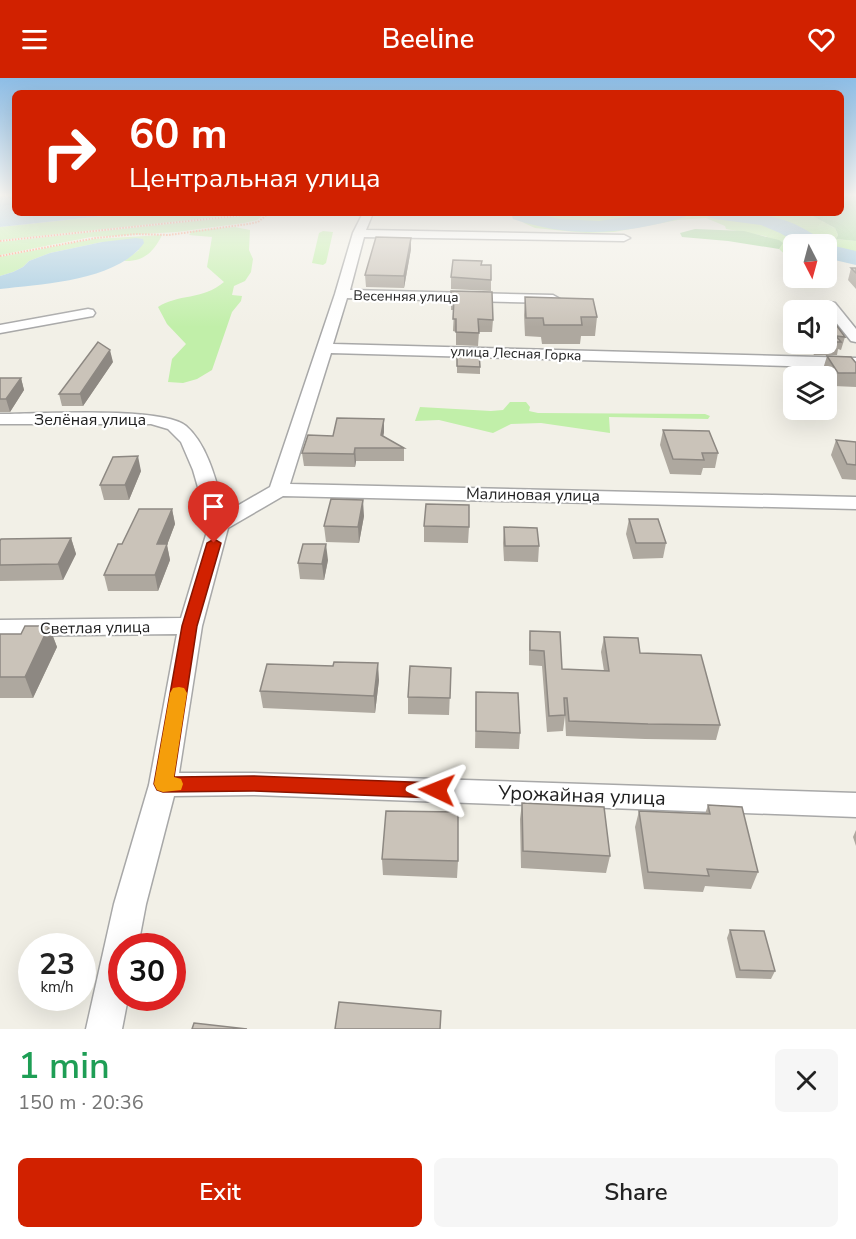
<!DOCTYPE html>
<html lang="en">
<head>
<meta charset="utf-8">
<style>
  body { margin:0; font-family:"Nunito Sans",sans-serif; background:#f6f6f6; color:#222; height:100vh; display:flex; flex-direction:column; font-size:22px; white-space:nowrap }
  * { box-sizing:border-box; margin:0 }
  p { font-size:20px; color:#767676 }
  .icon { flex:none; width:33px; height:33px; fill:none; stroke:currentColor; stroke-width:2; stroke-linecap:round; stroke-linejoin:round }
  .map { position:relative; height:951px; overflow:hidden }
  .sheet { display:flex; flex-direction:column; background:#fff; flex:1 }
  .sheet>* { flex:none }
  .banner { position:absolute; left:12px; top:12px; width:832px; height:126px; border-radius:9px; box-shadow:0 6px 24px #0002; background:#d12100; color:#fff; overflow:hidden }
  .needle { width:39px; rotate:174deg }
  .fabs { position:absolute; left:783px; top:156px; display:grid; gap:12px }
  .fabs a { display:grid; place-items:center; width:54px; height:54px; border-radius:9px; background:#fff; box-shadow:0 6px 24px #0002; font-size:30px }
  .speed { position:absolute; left:18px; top:855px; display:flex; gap:12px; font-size:30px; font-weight:700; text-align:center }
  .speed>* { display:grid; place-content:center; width:78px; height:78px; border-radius:50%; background:#fff; box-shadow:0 6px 24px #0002; line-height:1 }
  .speed small { font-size:15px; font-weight:400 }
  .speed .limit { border:9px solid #d22; background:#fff; color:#111 }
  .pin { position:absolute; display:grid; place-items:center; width:51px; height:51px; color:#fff; margin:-62px -26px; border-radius:50% 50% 50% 0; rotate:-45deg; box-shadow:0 0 6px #0007 }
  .pin .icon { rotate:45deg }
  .me { position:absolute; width:66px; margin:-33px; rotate:272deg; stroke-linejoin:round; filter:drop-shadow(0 0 4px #0008) }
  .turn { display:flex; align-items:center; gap:21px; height:126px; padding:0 18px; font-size:27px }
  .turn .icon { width:78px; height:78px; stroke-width:2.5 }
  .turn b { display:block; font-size:42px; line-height:51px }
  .round { display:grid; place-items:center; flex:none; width:63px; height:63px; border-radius:9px; background:#f6f6f6 }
  .head { display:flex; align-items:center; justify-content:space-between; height:102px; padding:0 18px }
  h1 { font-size:36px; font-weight:600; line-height:45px; color:#1e9e55 }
  .cta { display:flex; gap:12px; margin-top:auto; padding:12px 18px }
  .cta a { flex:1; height:69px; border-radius:9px; background:#d12100; color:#fff; font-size:24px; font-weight:600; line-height:69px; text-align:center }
  .cta a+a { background:#f6f6f6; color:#222 }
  header { display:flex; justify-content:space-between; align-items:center; height:78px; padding:0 18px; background:#d12100; color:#fff; font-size:27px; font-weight:600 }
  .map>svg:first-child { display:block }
  .grass { fill:#c1efa9 }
  .forest { fill:#a1d498 }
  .water { fill:#a4cbe2 }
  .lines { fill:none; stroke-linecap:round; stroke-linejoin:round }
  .river { fill:#a4cbe2; fill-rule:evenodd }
  .street-casing { stroke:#a8a8a8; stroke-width:3 }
  .path { stroke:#ff916a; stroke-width:2; stroke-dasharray:1.5 1.5; stroke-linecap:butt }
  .street { fill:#fff; fill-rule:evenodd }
  .wall { fill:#aea89f }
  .shaded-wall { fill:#8d8882 }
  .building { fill:#cac3b9; stroke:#8d8882; stroke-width:1.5 }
  .route { fill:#d12100; stroke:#881500; stroke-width:1.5 }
  .slow { fill:#f59e0b }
  .labels { text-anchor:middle; stroke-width:4.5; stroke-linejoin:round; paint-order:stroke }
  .far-street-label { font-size:14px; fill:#212121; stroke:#fff }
  .street-label { font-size:16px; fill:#212121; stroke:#fff }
  .near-street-label { font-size:20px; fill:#212121; stroke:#fff }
</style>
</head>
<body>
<header><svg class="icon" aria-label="menu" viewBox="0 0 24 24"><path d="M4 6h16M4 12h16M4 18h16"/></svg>Beeline<svg class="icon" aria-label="heart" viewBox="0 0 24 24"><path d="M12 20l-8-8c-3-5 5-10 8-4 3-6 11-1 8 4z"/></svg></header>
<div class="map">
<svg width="856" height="951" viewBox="0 0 856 951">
  <rect width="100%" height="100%" fill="#f2f0e7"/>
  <path class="grass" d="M 132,135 L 255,135 L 0,162 L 0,149 Z
    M 526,135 L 674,135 C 631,145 566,160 525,137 Z
    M 722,135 L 807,135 L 835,150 L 838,157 L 836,161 L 856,163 L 856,178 L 827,172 L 826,166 C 800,166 803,152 783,145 C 763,138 742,137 722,135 Z
    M 264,136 L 257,142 L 244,145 L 177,154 L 91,159 L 0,177 L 0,164 Z
    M 681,136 C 716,135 754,138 786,149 L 789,155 L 807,166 L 794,166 L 793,181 L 789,180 L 779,171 L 782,165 L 765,158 L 726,151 L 725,148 L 706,140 L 678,142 L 614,154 L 586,155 L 535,150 L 524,145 L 516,138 C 569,162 628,149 681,136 Z
    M 235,149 L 250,152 L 249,172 L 253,181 L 251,194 L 245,203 L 234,208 L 232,217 L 242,218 L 241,223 L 232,234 L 212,292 L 197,301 L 183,305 L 168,304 L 172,281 L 186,266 L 167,246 L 158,229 C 177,216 203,222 224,204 L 207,189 L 212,159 L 189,157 L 192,153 Z
    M 323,153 L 333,154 L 326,185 L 323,187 L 312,185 L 319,155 Z
    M 162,157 C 154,174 143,184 124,183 L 139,172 L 102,164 L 50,175 L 29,183 L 23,189 L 13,194 L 0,198 L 0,179 L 94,161 Z
    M 510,324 L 526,324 L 530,329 L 529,333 L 538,335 L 705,336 L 710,338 L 708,341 L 609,339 L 610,355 L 541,345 L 511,346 L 493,355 L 439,342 L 415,343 L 420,329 L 491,333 L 503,332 Z"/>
  <path class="forest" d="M 842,116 L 856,116 L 856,163 L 836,161 L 838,157 L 835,150 L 807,135 L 842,135 Z
    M 695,151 L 744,153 L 779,162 L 783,165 L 779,171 L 728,163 L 682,159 L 680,155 Z"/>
  <path class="water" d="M 0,116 L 15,116 L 15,135 L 132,135 L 0,149 Z
    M 136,160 L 143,161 L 144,165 C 117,203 43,206 0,211 L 0,198 L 13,194 L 23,189 L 29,183 L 50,175 L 102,164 Z"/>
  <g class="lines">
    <path class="river" d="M 511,135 L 535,135 L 559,141 L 599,143 L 653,135 L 688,135 L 685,139 C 626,156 572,161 513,141 Z
      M 705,135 C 741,135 773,133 806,152 C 813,156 820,159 824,166 L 799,166 L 780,155 L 761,147 L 715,141 L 708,139 Z
      M 824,166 L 826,166 L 856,173 L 856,187 L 826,180 L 826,166 Z"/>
    <g class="street-casing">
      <path id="street" d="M 363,135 L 373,135 L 366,152 L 624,157 L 630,160 L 624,163 L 364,159 L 350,212 L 553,217 L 560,221 L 553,225 L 347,220 L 333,266 L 856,280 L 856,290 L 331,275 L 290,406 L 856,419 L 856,431 L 283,418 L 228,450 L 202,548 L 179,695 L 253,695 L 856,715 L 856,739 L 253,717 L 174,718 L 146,826 L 138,868 L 122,868 L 122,920 L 128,920 L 122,951 L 86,951 L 114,826 L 149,707 L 177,556 L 0,558 L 0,542 L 181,540 L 209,447 L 193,392 L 181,364 L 168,351 L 151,346 L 0,346 L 0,336 C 35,336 163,328 186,348 C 209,368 217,407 225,435 L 270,409 L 335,216 L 353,155 Z
        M 830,224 L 835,225 L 856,251 L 856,264 L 851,263 L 823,228 Z
        M 88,231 L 93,232 L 95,235 L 93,238 L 0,255 L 0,247 Z"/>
    </g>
    <path class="path" d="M 0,163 L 264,135
      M 0,178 L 96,160 L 136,156 L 169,157 L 248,146 L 258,144 L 269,135"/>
    <use href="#street" class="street"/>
  </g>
  <path class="wall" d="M 411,160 L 411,171 L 404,210 L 366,209 L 365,197 Z
    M 481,187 L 491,202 L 491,213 L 451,211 L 451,199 Z
    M 851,190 L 856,190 L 856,211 L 848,202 Z
    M 451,213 L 493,242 L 492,254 L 479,254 L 478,268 L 456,267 L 456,254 L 453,253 L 454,232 L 451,232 Z
    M 525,219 L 597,239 L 595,258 L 581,258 L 580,266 L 542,266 L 541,259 L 525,258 L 524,237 Z
    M 794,228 L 826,232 L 794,232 L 794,245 L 791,241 Z
    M 826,233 L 845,259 L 841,272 L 838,271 L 837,277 L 814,277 L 807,266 L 826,266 Z
    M 457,274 L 480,289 L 480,296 L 457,295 Z
    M 827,278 L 856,285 L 856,309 L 834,308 L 823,291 Z
    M 113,284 L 83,328 L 62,328 L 59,316 Z
    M 0,300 L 21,300 L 24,312 L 10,334 L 0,334 Z
    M 663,352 L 718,375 L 715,390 L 703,390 L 701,397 L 670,396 L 660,367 Z
    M 384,354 L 383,358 L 404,370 L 404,383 L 356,383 L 355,389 L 304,388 L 302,375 L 333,358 Z
    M 836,362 L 856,364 L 856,402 L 842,401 L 831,377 Z
    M 141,393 L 129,422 L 104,422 L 100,407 Z
    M 172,431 L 175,446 L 167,467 L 170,482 L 158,513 L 108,513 L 104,497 L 122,466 Z
    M 364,438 L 359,465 L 326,464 L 324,448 Z
    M 629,441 L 666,465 L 663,480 L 633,481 L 626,456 Z
    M 424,448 L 469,449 L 468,465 L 424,464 Z
    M 504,449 L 539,468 L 538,484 L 504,483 L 503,465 Z
    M 71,460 L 76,476 L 63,502 L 0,503 L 0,463 Z
    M 328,482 L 324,502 L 300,501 L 298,485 Z
    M 49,548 L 57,569 L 33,620 L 0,620 L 0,556 L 21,556 Z
    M 530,553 L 562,591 L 604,593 L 601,574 L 604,559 L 640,575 L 720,647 L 716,662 L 645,661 L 566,658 L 565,638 L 563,653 L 547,654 L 542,588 L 529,587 L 529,568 Z
    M 451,590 L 449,637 L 408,636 L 408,619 Z
    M 379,602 L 375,635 L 263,630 L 260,613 Z
    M 476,614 L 520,655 L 519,671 L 475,670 Z
    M 522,725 L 610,778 L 606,795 L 521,790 L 520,741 Z
    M 708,727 L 758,794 L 751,811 L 705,808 L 703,814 L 644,811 L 635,749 L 639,733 L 705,736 Z
    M 856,752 L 856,768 L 853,759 Z
    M 382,781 L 458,783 L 457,800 L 383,797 Z
    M 730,852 L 775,893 L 771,901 L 736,900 L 727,860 Z"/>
  <path class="shaded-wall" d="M 411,160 L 411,171 L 404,210 L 404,198 Z
    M 110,272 L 113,284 L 83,328 L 80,316 Z
    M 21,300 L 24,312 L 10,334 L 6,321 Z
    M 384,341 L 384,354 L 381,370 L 381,357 Z
    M 355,370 L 356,383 L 355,389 L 354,376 Z
    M 138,378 L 141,393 L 129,422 L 125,407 Z
    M 363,422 L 364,438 L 359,465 L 358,449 Z
    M 172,431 L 175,446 L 167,467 L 170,482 L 158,513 L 155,497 L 157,466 Z
    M 71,460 L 76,476 L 63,502 L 58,486 Z
    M 326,466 L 328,482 L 324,502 L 322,486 Z
    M 49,548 L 57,569 L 33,620 L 25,599 Z
    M 378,585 L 379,602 L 375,635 L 374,618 Z"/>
  <path class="building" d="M 376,159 L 411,160 L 404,198 L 365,197 Z
    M 453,182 L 482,183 L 481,187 L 491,187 L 491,202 L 451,199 Z
    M 851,190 L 856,190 L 856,195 Z
    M 451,213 L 492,214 L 493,242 L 478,241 L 479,255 L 456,254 L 456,241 L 453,241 L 454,220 L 451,220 Z
    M 525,219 L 593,221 L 597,239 L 581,239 L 582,247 L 544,247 L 543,240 L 526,240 Z
    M 794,228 L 824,229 L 826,232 L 797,232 Z
    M 826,233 L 845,259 L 836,258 L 841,264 L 826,264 Z
    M 98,264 L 110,272 L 80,316 L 59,316 Z
    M 457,274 L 479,275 L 480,289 L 457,288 Z
    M 827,278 L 851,279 L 856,285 L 856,295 L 838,295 Z
    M 0,300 L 21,300 L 6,321 L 0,321 Z
    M 337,340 L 384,341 L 381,357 L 404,370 L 355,370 L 354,376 L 302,375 L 308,357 L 333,358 Z
    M 663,352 L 709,353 L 718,375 L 702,375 L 704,382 L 673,381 Z
    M 836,362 L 856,364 L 856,387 L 847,386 Z
    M 138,378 L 125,407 L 100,407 L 113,379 Z
    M 331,421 L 363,422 L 358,449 L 324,448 Z
    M 426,426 L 469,427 L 469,449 L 424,448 Z
    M 139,431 L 172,431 L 157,466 L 167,466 L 155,497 L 104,497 L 118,466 L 122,466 Z
    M 629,441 L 658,441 L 666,465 L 636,465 Z
    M 504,449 L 537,450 L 539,468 L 505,468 Z
    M 71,460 L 58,486 L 0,487 L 0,463 L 1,461 Z
    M 303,466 L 326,466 L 322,486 L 298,485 Z
    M 25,548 L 49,548 L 25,599 L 0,599 L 0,556 L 21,556 Z
    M 530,553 L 560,554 L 562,591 L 609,593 L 604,559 L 638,560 L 640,575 L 701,577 L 720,647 L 648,646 L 569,643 L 567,620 L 564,620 L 565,637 L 549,638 L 544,573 L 530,572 Z
    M 334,584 L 378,585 L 374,618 L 260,613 L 267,586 L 333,588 Z
    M 410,588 L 451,590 L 450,620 L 408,619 Z
    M 476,614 L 518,615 L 520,655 L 476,653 Z
    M 522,725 L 604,729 L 610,778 L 523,773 Z
    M 708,727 L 742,729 L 758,794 L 707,791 L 709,798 L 648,794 L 639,733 L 710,736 Z
    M 386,733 L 458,734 L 458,783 L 382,781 Z
    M 730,852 L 764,853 L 775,893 L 740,892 Z
    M 339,924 L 441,933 L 440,951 L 335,951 Z
    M 194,945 L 247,951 L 192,951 Z"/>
  <linearGradient id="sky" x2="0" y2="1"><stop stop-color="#8dbde6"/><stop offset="0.47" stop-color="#f9f8f4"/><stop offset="1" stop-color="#f9f8f4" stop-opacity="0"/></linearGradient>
  <rect width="856" height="249" fill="url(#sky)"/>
  <path class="route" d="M 214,461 L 221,465 L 197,548 L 174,699 L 253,698 L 437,705 L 443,707 L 446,712 L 443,718 L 437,720 L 253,713 L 163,714 L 157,712 L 154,706 L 182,548 L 207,465 Z"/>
  <path class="slow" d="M 179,609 L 184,610 L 187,615 L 174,699 L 181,701 L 183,706 L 181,712 L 163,714 L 157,712 L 154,706 L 170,615 L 173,610 Z"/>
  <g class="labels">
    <g class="far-street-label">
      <text transform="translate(406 218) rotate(1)" y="5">Весенняя улица</text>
      <text transform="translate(516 275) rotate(2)" y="5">улица Лесная Горка</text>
    </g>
    <g class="street-label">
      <text x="90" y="347">Зелёная улица</text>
      <text transform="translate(533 416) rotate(1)" y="6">Малиновая улица</text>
      <text transform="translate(95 549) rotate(-1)" y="6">Светлая улица</text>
    </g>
    <g class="near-street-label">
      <text transform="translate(582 717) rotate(2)" y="7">Урожайная улица</text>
    </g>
  </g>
</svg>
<div class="fabs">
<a><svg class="needle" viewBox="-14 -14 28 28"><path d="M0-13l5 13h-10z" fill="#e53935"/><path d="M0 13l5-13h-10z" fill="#767676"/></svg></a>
<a><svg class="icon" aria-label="sound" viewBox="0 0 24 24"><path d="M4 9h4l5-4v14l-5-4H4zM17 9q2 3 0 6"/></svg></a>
<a><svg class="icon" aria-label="layers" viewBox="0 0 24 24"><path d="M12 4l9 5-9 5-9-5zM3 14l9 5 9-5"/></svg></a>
</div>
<div class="speed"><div>23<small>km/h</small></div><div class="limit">30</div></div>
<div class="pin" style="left:214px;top:465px;background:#d93025"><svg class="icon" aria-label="arrive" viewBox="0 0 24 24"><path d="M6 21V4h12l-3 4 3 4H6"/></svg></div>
<svg class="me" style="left:437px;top:712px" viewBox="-20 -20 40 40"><path d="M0-17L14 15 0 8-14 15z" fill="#d12100" stroke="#fff" stroke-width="4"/></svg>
<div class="banner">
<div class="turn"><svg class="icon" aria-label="right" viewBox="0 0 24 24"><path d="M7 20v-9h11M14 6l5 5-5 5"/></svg><div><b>60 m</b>Центральная улица</div></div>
</div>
</div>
<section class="sheet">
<div class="head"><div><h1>1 min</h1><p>150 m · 20:36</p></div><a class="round"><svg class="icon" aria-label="close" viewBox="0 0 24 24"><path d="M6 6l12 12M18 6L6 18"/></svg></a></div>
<div class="cta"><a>Exit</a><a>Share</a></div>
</section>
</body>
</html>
